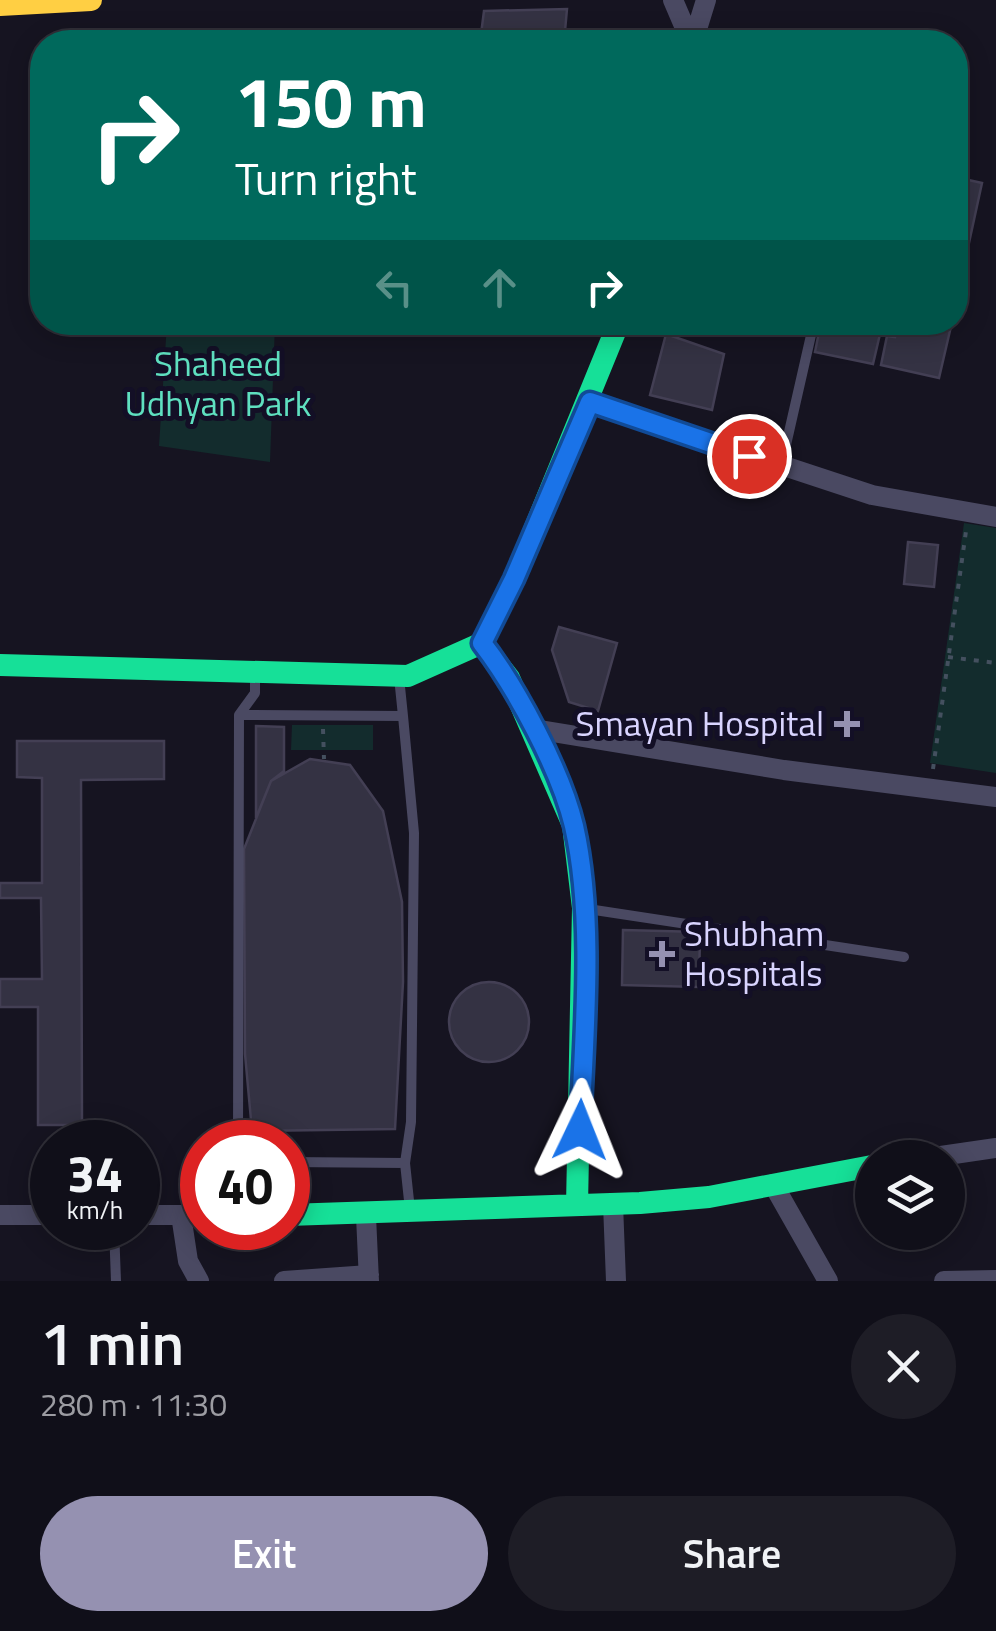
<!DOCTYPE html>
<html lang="en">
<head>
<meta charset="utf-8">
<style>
  body { margin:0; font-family:"Titillium Web",sans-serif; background:#1e1d26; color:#f1f3f6; height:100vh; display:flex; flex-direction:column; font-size:38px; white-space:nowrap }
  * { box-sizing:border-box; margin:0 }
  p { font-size:32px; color:#9c9ca2 }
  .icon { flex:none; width:55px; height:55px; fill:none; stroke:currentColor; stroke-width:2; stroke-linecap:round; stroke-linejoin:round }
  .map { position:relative; height:1281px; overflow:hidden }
  .panel { display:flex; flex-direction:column; background:#100f19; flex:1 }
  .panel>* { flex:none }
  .top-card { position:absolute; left:30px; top:30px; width:938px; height:305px; border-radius:40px; box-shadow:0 5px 25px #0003,0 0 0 2px #302f38; background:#00695c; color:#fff; overflow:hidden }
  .buttons { position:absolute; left:855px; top:1140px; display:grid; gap:20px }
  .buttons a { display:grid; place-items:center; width:110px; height:110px; border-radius:50%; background:#100f19; box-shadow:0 5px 25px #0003,0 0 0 2px #302f38; font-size:50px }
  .speed { position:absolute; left:30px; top:1120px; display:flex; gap:20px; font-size:50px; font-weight:700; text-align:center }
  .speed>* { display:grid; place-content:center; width:130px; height:130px; border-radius:50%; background:#100f19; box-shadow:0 5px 25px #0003,0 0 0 2px #302f38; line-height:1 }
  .speed small { font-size:25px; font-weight:400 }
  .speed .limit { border:15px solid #d22; background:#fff; color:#111 }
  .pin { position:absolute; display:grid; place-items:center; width:85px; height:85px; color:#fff; margin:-42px; border:5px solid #fff; border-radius:50%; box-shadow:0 2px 10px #0007 }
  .me { position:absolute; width:110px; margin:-55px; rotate:2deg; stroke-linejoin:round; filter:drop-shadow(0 0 8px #0008) }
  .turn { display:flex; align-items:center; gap:35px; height:210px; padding:0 40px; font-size:45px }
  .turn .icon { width:130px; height:130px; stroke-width:2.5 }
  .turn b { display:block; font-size:70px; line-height:85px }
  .lanes { display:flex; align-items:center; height:95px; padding:0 40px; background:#0003; justify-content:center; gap:50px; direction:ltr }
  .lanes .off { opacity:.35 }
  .round { display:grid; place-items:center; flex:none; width:105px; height:105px; border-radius:52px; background:#1e1d26 }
  .headline { display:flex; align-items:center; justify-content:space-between; height:170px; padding:0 40px }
  h1 { font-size:60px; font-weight:600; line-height:75px }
  .primary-button { display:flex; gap:20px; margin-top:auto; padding:20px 40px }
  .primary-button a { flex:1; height:115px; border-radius:60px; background:#9591b1; color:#fff; font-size:40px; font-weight:600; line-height:115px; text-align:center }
  .primary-button a+a { background:#1e1d26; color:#f1f3f6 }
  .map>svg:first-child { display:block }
  .green { fill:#132c2d }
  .building { fill:#343243; stroke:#433f54; stroke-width:2.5 }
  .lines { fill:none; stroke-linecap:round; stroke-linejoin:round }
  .path { stroke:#44505f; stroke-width:4; stroke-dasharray:5 8; stroke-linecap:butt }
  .lane { stroke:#4a4962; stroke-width:10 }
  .street { stroke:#4a4962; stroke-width:20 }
  .fast { stroke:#16e098; stroke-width:22 }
  .slow { stroke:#ffcf43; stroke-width:22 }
  .route-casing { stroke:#114b97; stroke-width:25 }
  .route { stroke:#1a73e8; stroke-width:18 }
  .poi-dot { fill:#9591b1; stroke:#130f26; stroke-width:4 }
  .labels { text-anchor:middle; stroke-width:10; stroke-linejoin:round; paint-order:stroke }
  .park-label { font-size:35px; fill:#5fe0c0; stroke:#130f26 }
  .poi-label { font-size:35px; fill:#d9d4ff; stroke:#130f26; text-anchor:end }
</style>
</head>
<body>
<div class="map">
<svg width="996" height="1281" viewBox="0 0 996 1281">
  <rect width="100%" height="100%" fill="#161421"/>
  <path class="green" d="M 167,323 L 275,323 L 270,462 L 159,446 Z
    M 964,523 L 996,528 L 996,773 L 930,763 Z
    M 292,725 L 373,725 L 373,750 L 291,750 Z"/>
  <path class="building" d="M 567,9 L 564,42 L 480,42 L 484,11 Z
    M 955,177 L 982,183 L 962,275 L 955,273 Z
    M 821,322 L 875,322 L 873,333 L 880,334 L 873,364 L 815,352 Z
    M 898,322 L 952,322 L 939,378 L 881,365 L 887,336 L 895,337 Z
    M 666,334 L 724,354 L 712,410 L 650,395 Z
    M 908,542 L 938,545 L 934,587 L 904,584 Z
    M 559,627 L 617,643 L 598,711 L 569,702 L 552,650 Z
    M 256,726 L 284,727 L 284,771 L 271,781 L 256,818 Z
    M 17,741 L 164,741 L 164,779 L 81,780 L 82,1125 L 38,1125 L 38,1007 L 0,1007 L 0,979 L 42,979 L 41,898 L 0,898 L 0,883 L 42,883 L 42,778 L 17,777 Z
    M 310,759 L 350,765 L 383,811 L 402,902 L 403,982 L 395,1129 L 252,1131 L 245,1054 L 244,849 L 271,781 Z
    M 623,930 L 700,932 L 699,987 L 622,985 Z
    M449 1022a40 40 0 1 1 80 0a40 40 0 1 1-80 0Z"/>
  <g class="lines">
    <path class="path" d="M 948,657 L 996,663
      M 323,729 L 324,759
      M 933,769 L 966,531"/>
    <path class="lane" d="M 781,467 L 814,322
      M 399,677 L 403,716
      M 239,715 L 255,693 L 255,676
      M 588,909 L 904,957
      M 238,1142 L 239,715 L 403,716 L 414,833 L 411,1122 L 405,1163
      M 288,1162 L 405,1163 L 410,1210
      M 114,1228 L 116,1281"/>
    <path class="street" d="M 673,0 L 691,42
      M 693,42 L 706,0
      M 590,402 L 872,495 L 996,517
      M 534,729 L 784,770 L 996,797
      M 927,1158 L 996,1148
      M 773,1184 L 828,1281
      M 613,1204 L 616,1281
      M 0,1215 L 52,1215
      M 138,1215 L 202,1215
      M 181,1215 L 188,1261 L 199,1281
      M 366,1216 L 369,1281
      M 284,1281 L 369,1275
      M 944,1281 L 996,1280"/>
    <path class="fast" d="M 0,665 L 408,676 L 482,643
      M 577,1205 L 583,908 L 573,825 L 509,678 L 482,643 L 514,579 L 619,322
      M 288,1215 L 640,1203 L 709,1197 L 872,1166"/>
    <path class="slow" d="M 0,5 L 91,0"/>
  </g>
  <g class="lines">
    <g class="route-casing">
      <path id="route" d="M 580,1130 C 584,1035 595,919 574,826 C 561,771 516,687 482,643 L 514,579 L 590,402 L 749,456"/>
    </g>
    <use href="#route" class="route"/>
  </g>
  <g class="poi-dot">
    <path d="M842 709h10v10h10v10h-10v10h-10v-10h-10v-10h10z"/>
    <path d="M657 939h10v10h10v10h-10v10h-10v-10h-10v-10h10z"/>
  </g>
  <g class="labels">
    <g class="park-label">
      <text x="218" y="376">Shaheed<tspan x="218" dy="40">Udhyan Park</tspan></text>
    </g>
    <g class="poi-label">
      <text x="824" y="736">Smayan Hospital</text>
      <text x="684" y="946" text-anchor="start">Shubham<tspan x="684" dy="40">Hospitals</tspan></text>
    </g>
  </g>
</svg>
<div class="buttons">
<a><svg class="icon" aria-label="layers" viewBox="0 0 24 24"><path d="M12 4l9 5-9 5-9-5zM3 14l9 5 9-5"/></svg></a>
</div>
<div class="speed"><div>34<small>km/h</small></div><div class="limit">40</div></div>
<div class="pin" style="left:749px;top:456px;background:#d93025"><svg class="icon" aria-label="arrive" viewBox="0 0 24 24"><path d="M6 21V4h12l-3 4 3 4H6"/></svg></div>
<svg class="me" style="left:580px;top:1130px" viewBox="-20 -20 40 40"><path d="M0-17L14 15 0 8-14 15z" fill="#1a73e8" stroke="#fff" stroke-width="4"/></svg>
<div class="top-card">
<div class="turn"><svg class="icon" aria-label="right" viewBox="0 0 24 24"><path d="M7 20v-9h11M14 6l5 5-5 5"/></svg><div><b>150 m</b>Turn right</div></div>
<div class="lanes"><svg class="icon off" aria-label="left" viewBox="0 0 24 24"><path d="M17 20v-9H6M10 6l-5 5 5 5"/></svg><svg class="icon off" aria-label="ahead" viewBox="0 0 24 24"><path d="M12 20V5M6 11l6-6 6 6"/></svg><svg class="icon" aria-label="right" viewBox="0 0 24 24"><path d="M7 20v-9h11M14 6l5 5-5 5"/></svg></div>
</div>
</div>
<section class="panel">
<div class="headline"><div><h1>1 min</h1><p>280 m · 11:30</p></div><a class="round"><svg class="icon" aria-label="close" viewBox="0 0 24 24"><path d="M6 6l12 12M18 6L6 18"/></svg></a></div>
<div class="primary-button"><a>Exit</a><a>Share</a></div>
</section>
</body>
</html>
